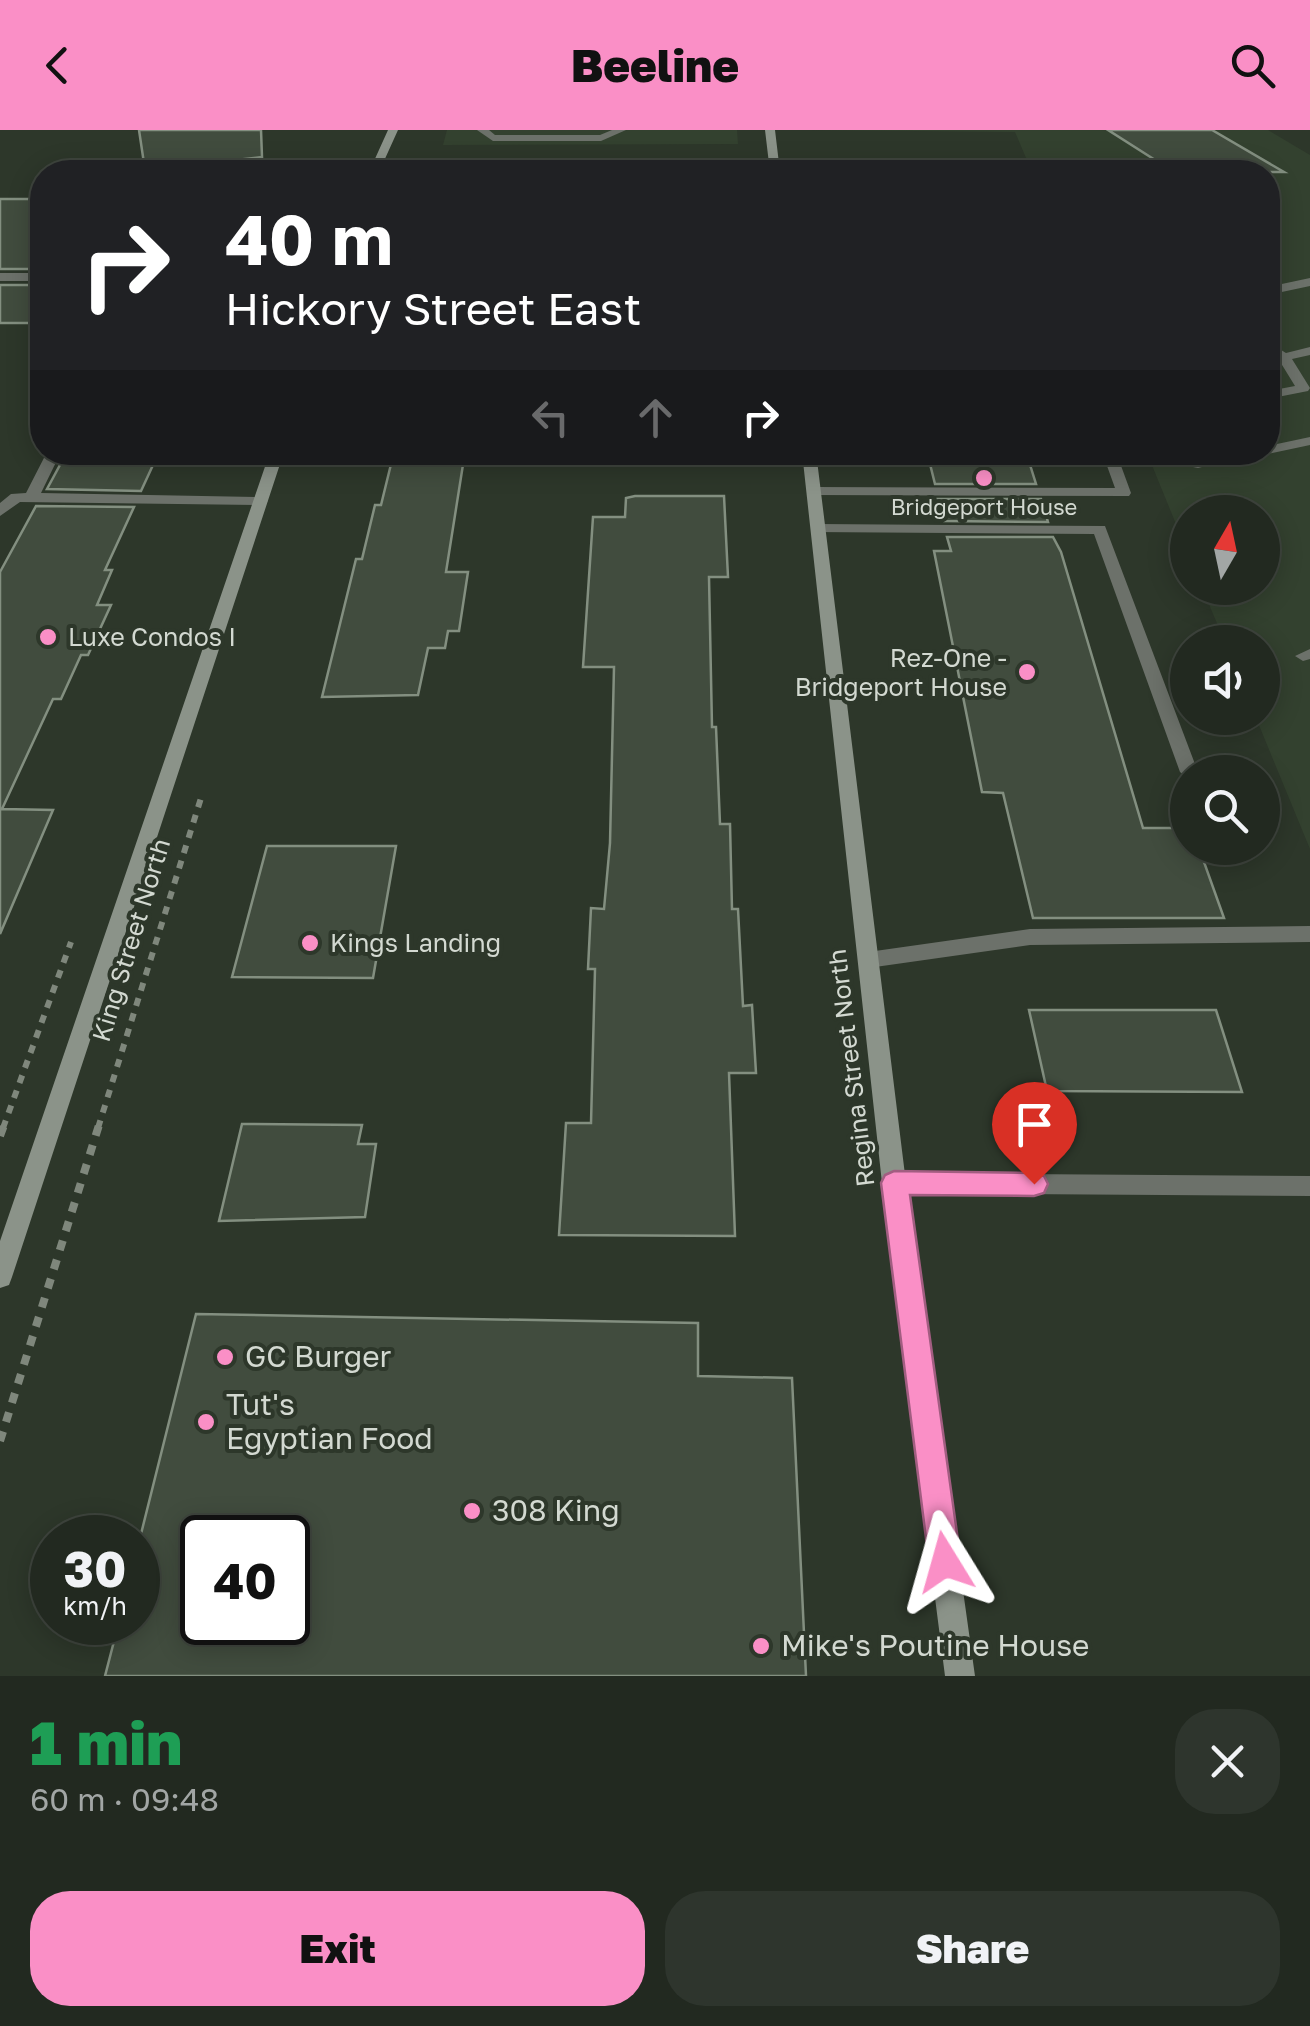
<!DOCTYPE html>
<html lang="en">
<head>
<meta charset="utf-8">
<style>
  body { margin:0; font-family:"Golos Text",sans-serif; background:#2e352d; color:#f1f3f6; height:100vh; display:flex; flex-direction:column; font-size:38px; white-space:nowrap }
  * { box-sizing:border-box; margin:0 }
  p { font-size:32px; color:#a2a6a5 }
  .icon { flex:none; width:55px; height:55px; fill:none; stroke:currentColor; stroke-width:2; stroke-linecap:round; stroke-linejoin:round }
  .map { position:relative; height:1546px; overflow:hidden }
  .sheet { display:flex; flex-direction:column; background:#222920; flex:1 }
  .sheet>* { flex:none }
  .guide { position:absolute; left:30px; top:30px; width:1250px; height:305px; border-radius:40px; box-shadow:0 5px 25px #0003,0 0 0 2px #3f453e; background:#202124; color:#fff; overflow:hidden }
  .needle { width:65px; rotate:9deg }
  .buttons { position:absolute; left:1170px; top:365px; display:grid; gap:20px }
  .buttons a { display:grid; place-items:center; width:110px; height:110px; border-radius:50%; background:#222920; box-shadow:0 5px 25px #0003,0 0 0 2px #3f453e; font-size:50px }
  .speed { position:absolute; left:30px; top:1385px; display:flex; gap:20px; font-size:50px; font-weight:700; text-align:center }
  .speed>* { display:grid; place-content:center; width:130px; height:130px; border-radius:50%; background:#222920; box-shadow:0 5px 25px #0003,0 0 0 2px #3f453e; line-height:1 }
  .speed small { font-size:25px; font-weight:400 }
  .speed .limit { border:5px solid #111; border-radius:15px; background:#fff; color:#111 }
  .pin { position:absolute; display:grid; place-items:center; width:85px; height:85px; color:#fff; margin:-102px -42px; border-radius:50% 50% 50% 0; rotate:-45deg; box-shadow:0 0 10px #0007 }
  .pin .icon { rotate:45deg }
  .me { position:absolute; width:110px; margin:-55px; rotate:352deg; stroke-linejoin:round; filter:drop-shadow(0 0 8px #0008) }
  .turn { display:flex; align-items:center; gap:35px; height:210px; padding:0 30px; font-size:45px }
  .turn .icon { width:130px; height:130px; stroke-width:2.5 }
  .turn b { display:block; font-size:70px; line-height:85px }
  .lanes { display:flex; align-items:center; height:95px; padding:0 30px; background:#0003; justify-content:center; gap:50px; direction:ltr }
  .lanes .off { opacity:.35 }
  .round { display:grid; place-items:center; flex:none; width:105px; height:105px; border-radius:40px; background:#2e352d }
  .overview { display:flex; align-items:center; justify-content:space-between; height:170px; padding:0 30px }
  h1 { font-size:60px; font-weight:800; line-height:75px; color:#1e9e55 }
  .action { display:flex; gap:20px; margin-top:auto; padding:20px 30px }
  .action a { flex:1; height:115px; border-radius:40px; background:#fa8fc6; color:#111; font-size:40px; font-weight:800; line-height:115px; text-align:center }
  .action a+a { background:#2e352d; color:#f1f3f6 }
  header { display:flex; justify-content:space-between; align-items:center; height:130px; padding:0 30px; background:#fa8fc6; color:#111; font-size:45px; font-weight:800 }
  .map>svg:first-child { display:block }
  .built { fill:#33412f }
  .building { fill:#414c3e; stroke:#838f80; stroke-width:2.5; fill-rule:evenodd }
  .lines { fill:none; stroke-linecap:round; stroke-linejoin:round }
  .path-far1 { stroke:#7f877c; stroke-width:6; stroke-dasharray:8 8; stroke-linecap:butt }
  .path { stroke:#7f877c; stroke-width:8; stroke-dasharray:10 10; stroke-linecap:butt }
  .lane { fill:#6c716a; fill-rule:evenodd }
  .street { fill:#6c716a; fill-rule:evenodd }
  .secondary { fill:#8b9389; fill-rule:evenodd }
  .route { fill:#fa8fc6; stroke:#a25d81; stroke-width:2.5 }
  .poi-dot { fill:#fa8fc6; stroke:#2d372a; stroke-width:4 }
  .labels { text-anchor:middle; stroke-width:8; stroke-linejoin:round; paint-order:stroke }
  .far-poi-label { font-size:22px; fill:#d3d9d1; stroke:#2d372a }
  .poi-label { font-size:25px; fill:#d3d9d1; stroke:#2d372a; text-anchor:start }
  .street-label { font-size:25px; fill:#d3d9d1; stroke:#2d372a }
  .near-poi-label { font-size:30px; fill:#d3d9d1; stroke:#2d372a; text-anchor:start }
</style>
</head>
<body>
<header><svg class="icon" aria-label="back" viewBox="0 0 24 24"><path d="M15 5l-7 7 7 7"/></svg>Beeline<svg class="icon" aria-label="search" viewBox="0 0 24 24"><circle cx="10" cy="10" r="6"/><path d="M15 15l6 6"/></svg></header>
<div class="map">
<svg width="1310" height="1546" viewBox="0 0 1310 1546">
  <rect width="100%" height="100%" fill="#2d372a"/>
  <path class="built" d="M 447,0 L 737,0 L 738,14 L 443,15 Z
    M 811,0 L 1268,0 L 1310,25 L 1310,719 L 1256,588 L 1262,588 L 1262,512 L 1225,512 L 1202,458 L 1262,458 L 1262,382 L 1188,382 L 1187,421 L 1147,323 L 1268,322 L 1268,42 L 1032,42 L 1015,2 Z"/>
  <path class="building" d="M 139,0 L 261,0 L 262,27 L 145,40 Z
    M 1108,0 L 1212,0 L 1284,42 L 1174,42 Z
    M 0,69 L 42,69 L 42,139 L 0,139 Z
    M 0,155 L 42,155 L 42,193 L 0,193 Z
    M 67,322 L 159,322 L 141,361 L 47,359 Z
    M 394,322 L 465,322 L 446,442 L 468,442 L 459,501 L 448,501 L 445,518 L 428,518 L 418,565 L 322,567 L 356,429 L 362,429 L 375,375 L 381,375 Z
    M 927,322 L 1026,322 L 1036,354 L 935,354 Z
    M 635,366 L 724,366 L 728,447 L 709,447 L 712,597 L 716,597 L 720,694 L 730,694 L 732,779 L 738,779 L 743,876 L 752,875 L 756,943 L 729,943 L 735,1106 L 559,1105 L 566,993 L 591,993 L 595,839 L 588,839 L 591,778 L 604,779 L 610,713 L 614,537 L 583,537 L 593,387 L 625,387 L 626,368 Z
    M 938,369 L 1041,369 L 1048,392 L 944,391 Z
    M 36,376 L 134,377 L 105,440 L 112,440 L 97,475 L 111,475 L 88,525 L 81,525 L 61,569 L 53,569 L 2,679 L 53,680 L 0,804 L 0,442 Z
    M 947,407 L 1053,407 L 1061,422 L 1143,698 L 1188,698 L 1188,718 L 1199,718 L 1224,788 L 1033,788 L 1003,663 L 982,662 L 934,421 L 951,421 Z
    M 267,716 L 396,716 L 373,848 L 232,847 Z
    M 1029,880 L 1216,880 L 1242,962 L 1047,961 Z
    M 242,994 L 362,995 L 358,1014 L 376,1014 L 365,1087 L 219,1091 Z
    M 196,1184 L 698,1193 L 698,1246 L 792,1248 L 806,1546 L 105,1546 L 119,1492 L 138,1492 L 138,1416 ZM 202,1408 L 288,1408 L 288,1492 L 202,1492 Z"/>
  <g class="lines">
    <path class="path-far1" d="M 3,998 L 71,812
      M 98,998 L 201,668"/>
    <path class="path" d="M 0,1006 L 4,995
      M 0,1311 L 99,995"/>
    <path class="lane" d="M 477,0 L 489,0 L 495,5 L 600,5 L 612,0 L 626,0 L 601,11 L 493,11 Z
      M 1004,38 L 1008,42 L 942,42 L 947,39 Z
      M 0,143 L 42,143 L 42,151 L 0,151 Z
      M 1310,148 L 1310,156 L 1268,165 L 1268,157 Z
      M 1268,212 L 1286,223 L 1310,217 L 1310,225 L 1292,229 L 1310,258 L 1308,261 L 1268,269 L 1268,261 L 1295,256 L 1279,230 L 1268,222 Z
      M 1310,307 L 1310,315 L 1268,324 L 1263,322 L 1268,322 L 1268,316 Z
      M 47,322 L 61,322 L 41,363 L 261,367 L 268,371 L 261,375 L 20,372 L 0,386 L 0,373 L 11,364 L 26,363 Z
      M 1102,322 L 1116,322 L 1131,363 L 1129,366 L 814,365 L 807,361 L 814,357 L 1115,358 Z
      M 1184,322 L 1198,322 L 1202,329 L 1231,322 L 1261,322 L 1198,338 L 1193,337 Z
      M 818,394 L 1105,396 L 1198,642 L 1188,642 L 1188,648 L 1180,642 L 1094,404 L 813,402 L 813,396 Z
      M 1310,519 L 1310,529 L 1303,531 L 1295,526 Z
      M 1310,796 L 1310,812 L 1030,815 L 868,838 L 861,836 L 858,830 L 861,824 L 868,822 L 1030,799 Z"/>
    <path class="street" d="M 894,1043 L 1310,1046 L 1310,1066 L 894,1063 L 886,1060 L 882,1053 L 886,1046 Z"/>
    <path class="secondary" d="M 388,0 L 398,0 L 379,42 L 369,42 Z
      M 765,0 L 775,0 L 780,42 L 770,42 Z
      M 270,322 L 284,322 L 12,1147 L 9,1155 L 0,1158 L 0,1111 Z
      M 802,322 L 816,322 L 906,1053 L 975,1546 L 945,1546 L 882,1053 Z"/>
  </g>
  <path class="route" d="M 894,1041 L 1034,1043 L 1044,1046 L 1048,1054 L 1044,1063 L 1034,1066 L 910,1065 L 961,1432 L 956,1444 L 945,1448 L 934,1444 L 929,1432 L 881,1053 L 885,1045 Z"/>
  <g class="poi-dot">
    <circle cx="984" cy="348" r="10"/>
    <circle cx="48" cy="507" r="10"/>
    <circle cx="1027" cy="542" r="10"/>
    <circle cx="310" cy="813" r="10"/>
    <circle cx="225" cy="1227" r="10"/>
    <circle cx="206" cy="1292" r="10"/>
    <circle cx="472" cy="1381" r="10"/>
    <circle cx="761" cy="1516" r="10"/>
  </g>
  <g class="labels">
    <g class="far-poi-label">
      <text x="984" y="385">Bridgeport House</text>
    </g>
    <g class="poi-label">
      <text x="68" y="516">Luxe Condos I</text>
      <text x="1007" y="537" text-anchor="end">Rez-One -<tspan x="1007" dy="29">Bridgeport House</tspan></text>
      <text x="330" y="822">Kings Landing</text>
    </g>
    <g class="street-label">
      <text transform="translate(131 810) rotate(-73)" y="9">King Street North</text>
      <text transform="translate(851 938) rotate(-97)" y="9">Regina Street North</text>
    </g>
    <g class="near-poi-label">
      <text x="245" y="1237">GC Burger</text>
      <text x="226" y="1285">Tut's<tspan x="226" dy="34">Egyptian Food</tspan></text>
      <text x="492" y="1391">308 King</text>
      <text x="781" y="1526">Mike's Poutine House</text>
    </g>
  </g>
</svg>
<div class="buttons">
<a><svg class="needle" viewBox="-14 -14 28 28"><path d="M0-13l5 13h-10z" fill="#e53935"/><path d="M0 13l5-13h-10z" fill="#a2a6a5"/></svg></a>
<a><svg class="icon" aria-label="sound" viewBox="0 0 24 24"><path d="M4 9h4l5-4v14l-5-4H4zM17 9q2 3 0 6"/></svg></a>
<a><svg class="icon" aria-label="search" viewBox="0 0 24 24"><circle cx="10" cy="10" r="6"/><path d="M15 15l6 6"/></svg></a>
</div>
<div class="speed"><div>30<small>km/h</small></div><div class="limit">40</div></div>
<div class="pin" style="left:1034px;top:1054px;background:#d93025"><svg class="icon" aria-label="arrive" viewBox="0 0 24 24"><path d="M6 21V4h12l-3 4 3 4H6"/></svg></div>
<svg class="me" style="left:945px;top:1432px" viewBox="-20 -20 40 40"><path d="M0-17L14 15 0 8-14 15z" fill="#fa8fc6" stroke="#fff" stroke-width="4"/></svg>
<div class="guide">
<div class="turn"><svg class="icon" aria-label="right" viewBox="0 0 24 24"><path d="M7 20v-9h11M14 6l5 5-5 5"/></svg><div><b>40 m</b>Hickory Street East</div></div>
<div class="lanes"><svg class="icon off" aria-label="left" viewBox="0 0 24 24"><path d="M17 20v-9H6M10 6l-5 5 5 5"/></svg><svg class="icon off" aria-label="ahead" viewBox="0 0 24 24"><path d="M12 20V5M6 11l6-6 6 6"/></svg><svg class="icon" aria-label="right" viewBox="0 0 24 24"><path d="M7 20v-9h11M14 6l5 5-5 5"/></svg></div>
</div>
</div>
<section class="sheet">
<div class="overview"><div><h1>1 min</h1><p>60 m · 09:48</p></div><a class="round"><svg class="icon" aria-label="close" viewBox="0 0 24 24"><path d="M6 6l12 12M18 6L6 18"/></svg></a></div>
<div class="action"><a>Exit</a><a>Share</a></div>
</section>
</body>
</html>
